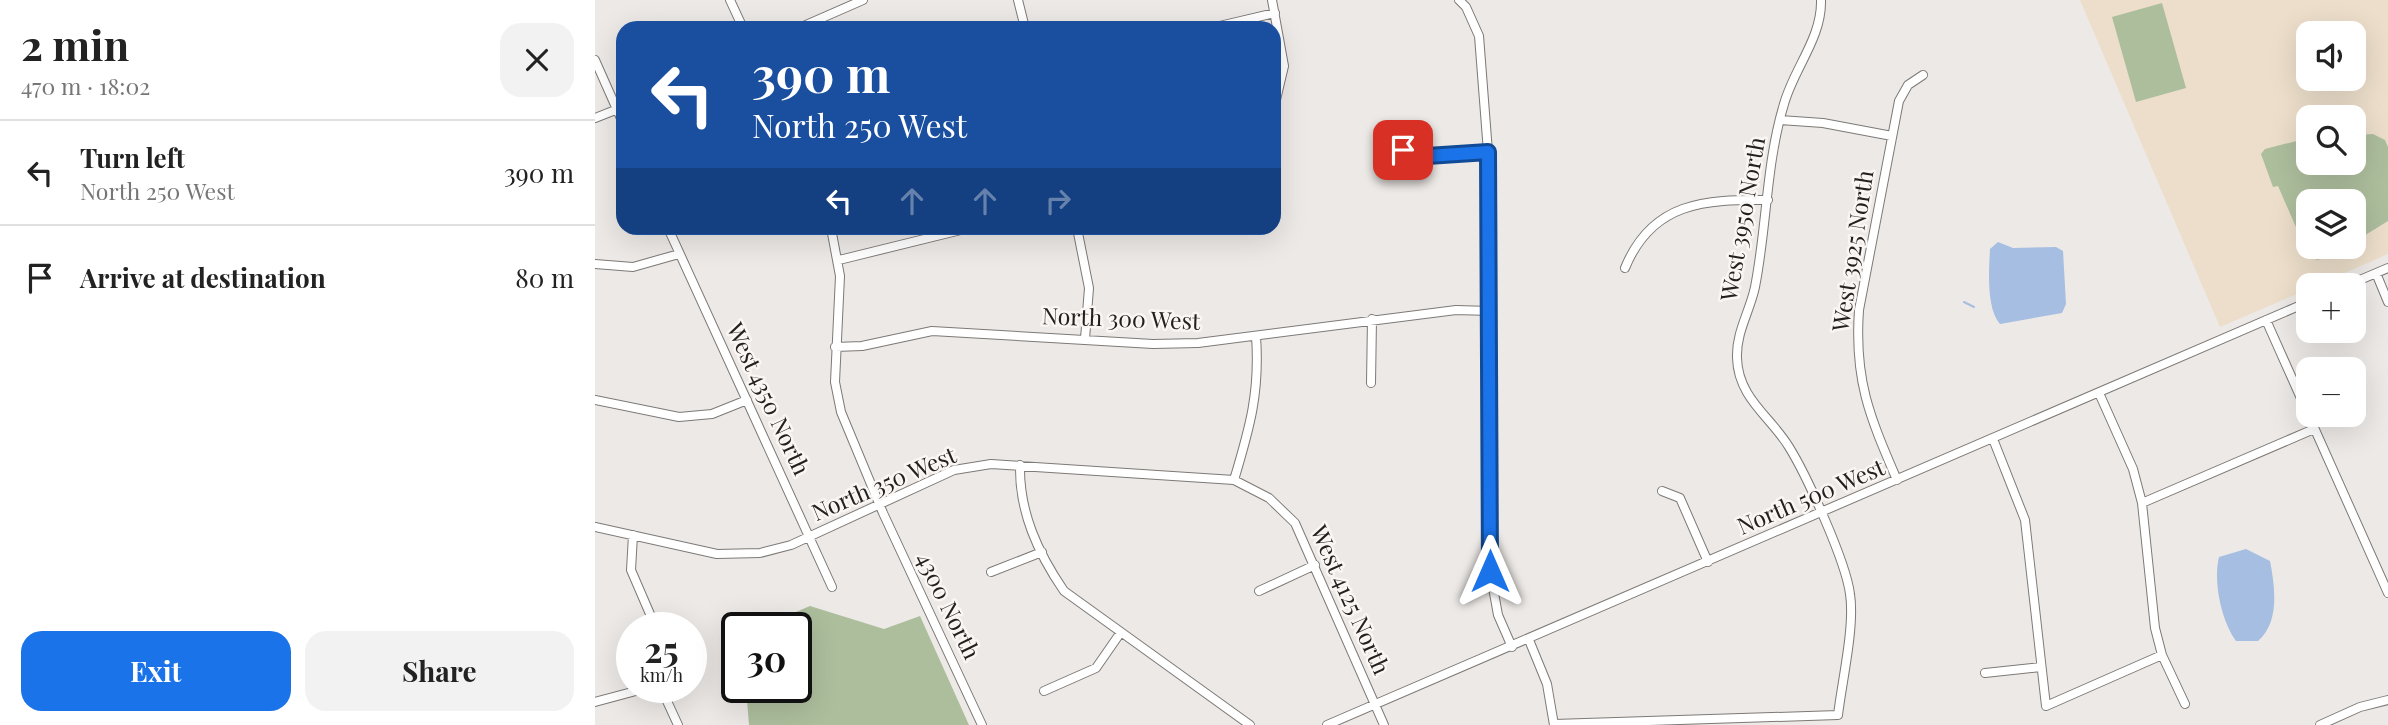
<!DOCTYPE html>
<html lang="en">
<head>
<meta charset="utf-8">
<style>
  body { margin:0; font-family:"Playfair Display",serif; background:#f2f2f2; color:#222; height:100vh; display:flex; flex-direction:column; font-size:26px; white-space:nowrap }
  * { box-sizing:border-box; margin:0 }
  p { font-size:23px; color:#767676 }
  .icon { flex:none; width:38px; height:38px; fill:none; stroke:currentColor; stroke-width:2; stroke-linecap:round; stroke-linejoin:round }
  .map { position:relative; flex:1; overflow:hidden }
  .sheet { display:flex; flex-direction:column; background:#fff; width:595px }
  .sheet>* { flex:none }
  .top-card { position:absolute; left:21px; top:21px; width:665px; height:214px; border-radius:21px; box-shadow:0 7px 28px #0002; background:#1a4fa0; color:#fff; overflow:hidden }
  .buttons { position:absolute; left:1701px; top:21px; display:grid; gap:14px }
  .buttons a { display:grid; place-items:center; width:70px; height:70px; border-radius:14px; background:#fff; box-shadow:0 7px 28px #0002; font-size:35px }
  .speed { position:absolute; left:21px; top:612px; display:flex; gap:14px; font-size:35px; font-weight:700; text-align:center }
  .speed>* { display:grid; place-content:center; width:91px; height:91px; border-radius:50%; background:#fff; box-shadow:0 7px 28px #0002; line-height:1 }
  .speed small { font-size:18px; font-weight:400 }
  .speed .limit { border:4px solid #111; border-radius:10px; background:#fff; color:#111 }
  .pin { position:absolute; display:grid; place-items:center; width:60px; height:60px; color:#fff; margin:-30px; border-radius:14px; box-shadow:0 4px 10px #0006 }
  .me { position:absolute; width:77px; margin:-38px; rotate:0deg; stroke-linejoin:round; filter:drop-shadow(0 0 5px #0008) }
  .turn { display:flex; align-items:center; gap:24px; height:147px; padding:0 21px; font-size:32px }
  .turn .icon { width:91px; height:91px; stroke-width:2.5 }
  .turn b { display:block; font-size:49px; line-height:60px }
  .lanes { display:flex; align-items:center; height:66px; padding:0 21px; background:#0003; justify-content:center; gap:35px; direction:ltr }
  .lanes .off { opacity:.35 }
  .round { display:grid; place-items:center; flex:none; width:74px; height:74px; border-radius:21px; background:#f2f2f2 }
  .summary { display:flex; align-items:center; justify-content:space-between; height:119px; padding:0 21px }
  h1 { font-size:42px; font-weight:700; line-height:52px }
  .cta { display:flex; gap:14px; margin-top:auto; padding:14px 21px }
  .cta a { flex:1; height:80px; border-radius:21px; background:#1a73e8; color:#fff; font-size:28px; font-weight:700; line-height:80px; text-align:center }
  .cta a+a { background:#f2f2f2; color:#222 }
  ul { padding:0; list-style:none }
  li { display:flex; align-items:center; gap:21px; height:105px; padding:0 21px; border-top:2px solid #e0e0e0 }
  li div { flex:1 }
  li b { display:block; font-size:26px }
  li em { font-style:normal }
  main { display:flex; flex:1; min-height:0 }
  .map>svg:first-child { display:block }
  .education { fill:#ecdeca; fill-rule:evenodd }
  .green { fill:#adbe9d }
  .water { fill:#a6bee1 }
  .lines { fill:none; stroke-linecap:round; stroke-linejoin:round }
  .stream { stroke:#a6bee1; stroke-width:2 }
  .minor-casing { stroke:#7d7976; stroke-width:10 }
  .minor { stroke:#fff; stroke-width:8 }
  .route-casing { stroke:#114b97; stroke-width:18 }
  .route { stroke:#1a73e8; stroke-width:12 }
  .labels { text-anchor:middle; stroke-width:5; stroke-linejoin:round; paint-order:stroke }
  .street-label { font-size:23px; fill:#222120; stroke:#faf6f3 }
</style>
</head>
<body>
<main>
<section class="sheet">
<div class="summary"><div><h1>2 min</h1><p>470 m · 18:02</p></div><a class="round"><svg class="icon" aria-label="close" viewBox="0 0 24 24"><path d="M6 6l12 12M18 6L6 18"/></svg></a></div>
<ul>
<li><svg class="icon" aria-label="left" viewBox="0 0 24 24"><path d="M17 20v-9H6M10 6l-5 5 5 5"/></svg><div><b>Turn left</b><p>North 250 West</p></div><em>390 m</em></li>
<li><svg class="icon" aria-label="arrive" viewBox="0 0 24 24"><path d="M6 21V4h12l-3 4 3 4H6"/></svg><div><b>Arrive at destination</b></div><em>80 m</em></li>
</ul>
<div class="cta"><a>Exit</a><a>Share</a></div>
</section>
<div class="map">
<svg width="1793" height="725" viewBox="0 0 1793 725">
  <rect width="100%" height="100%" fill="#ede9e6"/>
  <path class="education" d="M 1485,0 L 1793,0 L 1793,254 L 1722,285 L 1713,285 L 1713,289 L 1625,327 ZM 1713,33 L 1759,33 L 1759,79 L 1713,79 ZM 1713,117 L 1759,117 L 1759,163 L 1713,163 ZM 1713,201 L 1759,201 L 1759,247 L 1713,247 Z"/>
  <path class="green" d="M 1567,3 L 1591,88 L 1541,102 L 1517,17 Z
    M 1778,134 L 1790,140 L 1793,147 L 1793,221 L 1759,242 L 1759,201 L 1713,201 L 1713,247 L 1748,247 L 1723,260 L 1714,257 L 1683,186 L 1678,187 L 1666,154 L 1670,149 L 1713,138 L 1713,163 L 1759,163 L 1759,135 Z
    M 215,606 L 289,629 L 325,616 L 374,725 L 154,725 L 151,688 L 201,688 L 201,628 L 163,628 Z"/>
  <path class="water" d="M 1403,242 L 1418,248 L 1461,247 L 1468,251 L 1471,304 L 1467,313 L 1405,324 C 1391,308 1394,270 1395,249 Z
    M 1651,549 L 1675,561 C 1680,587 1685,622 1663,641 L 1641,641 C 1626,620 1618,581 1624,557 Z"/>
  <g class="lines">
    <path class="stream" d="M 1369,302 L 1379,307"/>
    <g class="minor-casing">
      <path id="minor" d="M 135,0 L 148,28
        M 423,0 L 430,28
        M 677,0 L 689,66 L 679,108
        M 864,0 L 871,7 L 884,36 L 893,152 L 895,571 L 903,615 L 917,647
        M 204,28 L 268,0
        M 616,28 L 680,13
        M 0,60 L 28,123
        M 0,118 L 28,107
        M 1185,120 L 1228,123 L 1297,136
        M 808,150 L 817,157 L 893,152
        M 73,228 L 237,587
        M 236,228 L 245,276 L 240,382 L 246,412 L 288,513 L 387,725
        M 482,228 L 494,288 L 490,339
        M 244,260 L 374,228
        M 0,264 L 38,267 L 84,254
        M 1030,268 C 1057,202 1110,199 1173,200
        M 1781,273 L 1793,302
        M 1753,285 L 1793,268
        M 1671,320 L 1793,593
        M 240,347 L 267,346 L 337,331 L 558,344 L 603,343 L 861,310 L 895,311
        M 776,383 L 777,319
        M 1504,393 L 1538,469 L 1547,503 L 1560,628 L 1567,655 L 1590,704
        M 0,400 L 84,417 L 117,414 L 152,400
        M 1398,439 L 1430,520 L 1451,706 L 1567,655
        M 425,465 C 424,512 443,553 469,591 L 655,725
        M 639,480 C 655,427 665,392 661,336
        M 1302,480 C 1275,417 1259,381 1264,310 L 1304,101 L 1313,85 L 1328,75
        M 1067,491 L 1085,498 L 1113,562
        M 1547,503 L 1719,429
        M 0,527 L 122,554 L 165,553 L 196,545 L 359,470 L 396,464 L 639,480 L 674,498 L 700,523 L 789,725
        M 38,535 L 36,570 L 61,628
        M 396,572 L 447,552
        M 664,591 L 720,565
        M 934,640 L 952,684 L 959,725
        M 1390,673 L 1446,667
        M 66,688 L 83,725
        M 449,691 L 501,668 L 526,632
        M 0,702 L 52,688
        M 959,724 L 1243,715 C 1247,681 1260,626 1255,594 C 1251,562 1212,476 1194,447 C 1176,417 1143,398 1142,358 C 1141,332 1155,311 1160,287 C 1172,226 1171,163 1189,104 C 1199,68 1227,38 1226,0
        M 732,725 L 1713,302
        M 1725,725 L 1765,707 L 1793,700"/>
    </g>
    <use href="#minor" class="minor"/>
  </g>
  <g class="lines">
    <g class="route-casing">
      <path id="route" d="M 808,150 L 817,157 L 893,152 L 895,571"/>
    </g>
    <use href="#route" class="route"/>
  </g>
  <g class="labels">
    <g class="street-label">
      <text transform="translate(1148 219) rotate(-80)" y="8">West 3950 North</text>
      <text transform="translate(1258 251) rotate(-81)" y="8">West 3925 North</text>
      <text transform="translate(526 319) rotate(2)" y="8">North 300 West</text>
      <text transform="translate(173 399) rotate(65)" y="8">West 4350 North</text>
      <text transform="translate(289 484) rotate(-23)" y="8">North 350 West</text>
      <text transform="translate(1216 497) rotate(-23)" y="8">North 500 West</text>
      <text transform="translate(755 600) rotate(66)" y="8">West 4125 North</text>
      <text transform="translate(353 606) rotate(64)" y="8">4300 North</text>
    </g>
  </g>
</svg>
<div class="buttons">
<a><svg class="icon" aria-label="sound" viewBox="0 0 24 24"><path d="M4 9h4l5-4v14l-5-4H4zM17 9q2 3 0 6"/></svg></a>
<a><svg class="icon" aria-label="search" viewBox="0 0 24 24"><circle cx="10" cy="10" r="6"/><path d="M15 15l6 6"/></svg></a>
<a><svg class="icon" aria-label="layers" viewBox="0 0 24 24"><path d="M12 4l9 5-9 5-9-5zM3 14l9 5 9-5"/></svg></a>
<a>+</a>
<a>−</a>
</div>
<div class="speed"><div>25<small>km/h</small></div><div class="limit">30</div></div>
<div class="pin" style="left:808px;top:150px;background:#d93025"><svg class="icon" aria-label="arrive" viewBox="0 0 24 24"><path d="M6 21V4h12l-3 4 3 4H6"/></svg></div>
<svg class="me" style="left:895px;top:571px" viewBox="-20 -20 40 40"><path d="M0-17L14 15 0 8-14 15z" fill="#1a73e8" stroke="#fff" stroke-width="4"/></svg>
<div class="top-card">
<div class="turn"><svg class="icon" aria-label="left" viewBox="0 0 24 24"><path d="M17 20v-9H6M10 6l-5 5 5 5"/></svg><div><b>390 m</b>North 250 West</div></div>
<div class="lanes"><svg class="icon" aria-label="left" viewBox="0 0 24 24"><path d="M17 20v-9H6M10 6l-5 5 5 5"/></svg><svg class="icon off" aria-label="ahead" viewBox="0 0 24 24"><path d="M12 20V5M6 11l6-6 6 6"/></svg><svg class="icon off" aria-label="ahead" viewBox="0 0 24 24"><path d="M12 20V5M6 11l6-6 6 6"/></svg><svg class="icon off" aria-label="right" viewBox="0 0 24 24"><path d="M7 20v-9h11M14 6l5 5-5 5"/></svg></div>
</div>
</div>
</main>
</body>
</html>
